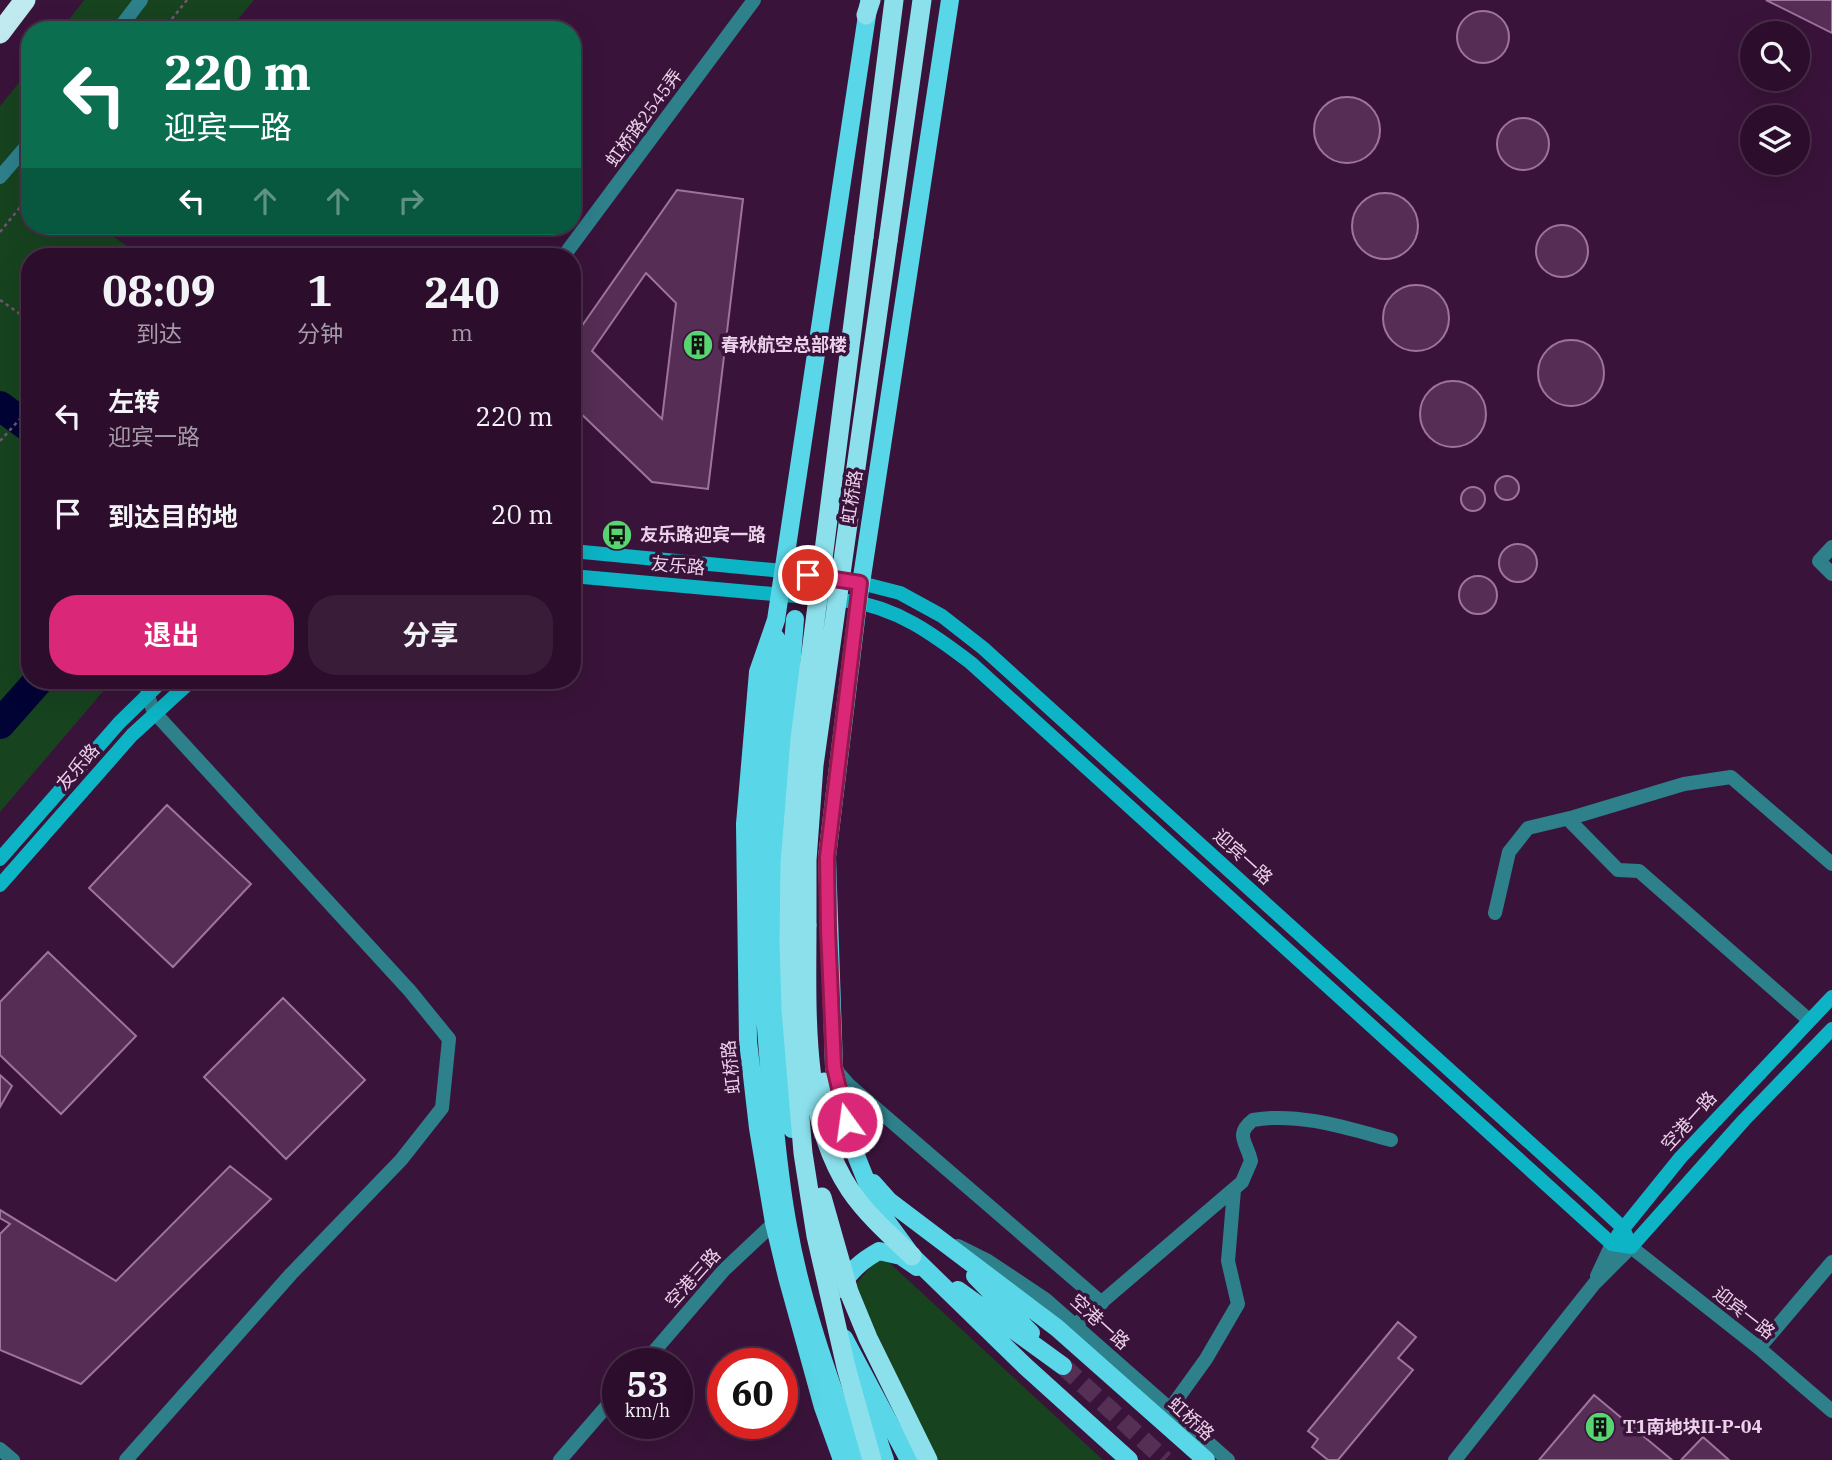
<!DOCTYPE html>
<html lang="zh">
<head>
<meta charset="utf-8">
<style>
  body { margin:0; font-family:"IBM Plex Serif","Noto Sans SC",serif; background:#381c38; color:#f1f3f6; height:100vh; display:flex; flex-direction:column; font-size:26px; white-space:nowrap }
  * { box-sizing:border-box; margin:0 }
  p { font-size:23px; color:#a69ca9 }
  .icon { flex:none; width:38px; height:38px; fill:none; stroke:currentColor; stroke-width:2; stroke-linecap:round; stroke-linejoin:round }
  .map { position:relative; flex:1; overflow:hidden }
  .panel { position:absolute; left:21px; top:248px; width:560px; height:441px; display:flex; flex-direction:column; background:#2c0e2c; border-radius:28px; box-shadow:0 7px 28px #0002,0 0 0 2px #482e48 }
  .panel>* { flex:none }
  .hud { position:absolute; left:21px; top:21px; width:560px; height:214px; border-radius:28px; box-shadow:0 7px 28px #0002,0 0 0 2px #482e48; background:#0b6e4f; color:#fff; overflow:hidden }
  .fabs { position:absolute; left:1740px; top:21px; display:grid; gap:14px }
  .fabs a { display:grid; place-items:center; width:70px; height:70px; border-radius:50%; background:#2c0e2c; box-shadow:0 7px 28px #0002,0 0 0 2px #482e48; font-size:35px }
  .speed { position:absolute; left:602px; top:1348px; display:flex; gap:14px; font-size:35px; font-weight:700; text-align:center }
  .speed>* { display:grid; place-content:center; width:91px; height:91px; border-radius:50%; background:#2c0e2c; box-shadow:0 7px 28px #0002,0 0 0 2px #482e48; line-height:1 }
  .speed small { font-size:18px; font-weight:400 }
  .speed .limit { border:10px solid #d22; background:#fff; color:#111 }
  .pin { position:absolute; display:grid; place-items:center; width:60px; height:60px; color:#fff; margin:-30px; border:4px solid #fff; border-radius:50%; box-shadow:0 2px 7px #0007 }
  .me { position:absolute; width:77px; margin:-38px; rotate:346deg; stroke-linejoin:round; filter:drop-shadow(0 0 5px #0008) }
  .turn { display:flex; align-items:center; gap:24px; height:147px; padding:0 28px; font-size:32px }
  .turn .icon { width:91px; height:91px; stroke-width:2.5 }
  .turn b { display:block; font-size:49px; line-height:60px }
  .lanes { display:flex; align-items:center; height:66px; padding:0 28px; background:#0003; justify-content:center; gap:35px; direction:ltr }
  .lanes .off { opacity:.35 }
  .eta { display:flex; justify-content:space-evenly; align-items:center; height:119px; text-align:center }
  .eta b { font-size:42px; font-weight:700; line-height:49px }
  .cta { display:flex; gap:14px; margin-top:auto; padding:14px 28px }
  .cta a { flex:1; height:80px; border-radius:28px; background:#db2777; color:#fff; font-size:28px; font-weight:700; line-height:80px; text-align:center }
  .cta a+a { background:#381c38; color:#f1f3f6 }
  ul { padding:0; list-style:none }
  li { display:flex; align-items:center; gap:21px; height:98px; padding:0 28px }
  li div { flex:1 }
  li b { display:block; font-size:26px }
  li em { font-style:normal }
  .map>svg:first-child { display:block }
  .green { fill:#17431f }
  .lines { fill:none; stroke-linecap:round; stroke-linejoin:round }
  .river { stroke:#020335; stroke-width:30 }
  .building { fill:#552d55; stroke:#a0739f; stroke-width:2; fill-rule:evenodd }
  .primary-tunnel { stroke:#553054; stroke-width:18; stroke-dasharray:18 9; stroke-linecap:butt }
  .path { stroke:#755375; stroke-width:2.5; stroke-dasharray:3.5 3.5; stroke-linecap:butt }
  .minor { stroke:#2e808b; stroke-width:14 }
  .tertiary { stroke:#2e808b; stroke-width:14 }
  .secondary { stroke:#0cb4c6; stroke-width:14 }
  .primary { stroke:#59d6e7; stroke-width:18 }
  .trunk { stroke:#8ce0ec; stroke-width:19 }
  .motorway { stroke:#c0eaf0; stroke-width:21 }
  .trunk-bridge { stroke:#8ce0ec; stroke-width:19 }
  .route-casing { stroke:#8e194d; stroke-width:18 }
  .route { stroke:#db2777; stroke-width:12 }
  .labels { text-anchor:middle; stroke-width:7; stroke-linejoin:round; paint-order:stroke }
  .street-label { font-size:18px; fill:#ebd2ea; stroke:#3a133a }
  .poi-label { font-size:18px; font-weight:bold; fill:#ebd2ea; stroke:#3a133a; text-anchor:start }
</style>
</head>
<body>
<div class="map">
<svg width="1832" height="1460" viewBox="0 0 1832 1460">
  <rect width="100%" height="100%" fill="#3a133a"/>
  <path class="green" d="M 84,0 L 254,0 L 229,30 L 61,30 Z
    M 30,69 L 30,226 L 99,226 L 142,257 L 30,257 L 30,681 L 112,681 L 0,812 L 0,106 Z
    M 881,1255 L 1103,1460 L 936,1460 L 854,1286 Z"/>
  <g class="lines">
    <path class="river" d="M 0,406 L 30,428
      M 0,724 L 38,681"/>
  </g>
  <path class="building" d="M 1766,0 L 1832,0 L 1832,33 Z
    M1457 37a26 26 0 1 1 52 0a26 26 0 1 1-52 0Z
    M1314 130a33 33 0 1 1 66 0a33 33 0 1 1-66 0Z
    M1497 144a26 26 0 1 1 52 0a26 26 0 1 1-52 0Z
    M 677,190 L 743,199 L 708,489 L 652,482 L 572,405 L 572,340 ZM 646,273 L 676,303 L 662,419 L 592,351 Z
    M1352 226a33 33 0 1 1 66 0a33 33 0 1 1-66 0Z
    M1536 251a26 26 0 1 1 52 0a26 26 0 1 1-52 0Z
    M1383 318a33 33 0 1 1 66 0a33 33 0 1 1-66 0Z
    M1538 373a33 33 0 1 1 66 0a33 33 0 1 1-66 0Z
    M1420 414a33 33 0 1 1 66 0a33 33 0 1 1-66 0Z
    M1495 488a12 12 0 1 1 24 0a12 12 0 1 1-24 0Z
    M1461 499a12 12 0 1 1 24 0a12 12 0 1 1-24 0Z
    M1499 563a19 19 0 1 1 38 0a19 19 0 1 1-38 0Z
    M1459 595a19 19 0 1 1 38 0a19 19 0 1 1-38 0Z
    M 167,805 L 251,884 L 173,967 L 89,888 Z
    M 48,952 L 136,1036 L 61,1114 L 0,1055 L 0,1002 Z
    M 283,998 L 365,1080 L 286,1159 L 204,1077 Z
    M 0,1075 L 12,1086 L 0,1107 Z
    M 230,1166 L 271,1199 L 81,1384 L 0,1350 L 0,1234 L 10,1224 L 0,1218 L 0,1210 L 116,1281 Z
    M 1398,1322 L 1416,1337 L 1398,1358 L 1413,1370 L 1338,1460 L 1328,1460 L 1312,1447 L 1318,1439 L 1308,1431 Z
    M 1594,1395 L 1672,1460 L 1539,1460 Z
    M 1703,1437 L 1729,1460 L 1681,1460 Z"/>
  <g class="lines">
    <path class="primary-tunnel" d="M 1063,1366 L 1165,1460"/>
    <path class="path" d="M 163,30 L 187,0
      M 0,232 L 30,195
      M 0,300 L 30,321
      M 0,441 L 30,408"/>
    <path class="minor" d="M 563,257 L 754,0
      M 1832,547 L 1819,561 L 1832,574
      M 1568,819 L 1618,870 L 1639,871 L 1809,1020
      M 1495,913 L 1509,852 L 1528,828 L 1574,817 L 1684,784 L 1731,777 L 1832,864
      M 835,1069 L 849,1085 L 1102,1303
      M 1631,1247 L 1759,1348 L 1832,1411
      M 1075,1325 L 1242,1182 L 1251,1161 C 1247,1142 1234,1135 1253,1120 C 1298,1112 1347,1128 1391,1140
      M 1759,1348 L 1832,1262
      M 1170,1409 L 1206,1359 L 1238,1304 L 1228,1261 L 1234,1190
      M 0,1449 L 13,1460
      M 126,1460 L 291,1274 L 401,1160 L 442,1108 L 449,1039 L 410,991 L 154,712 L 147,694 L 152,685"/>
    <path class="tertiary" d="M 118,30 L 141,0
      M 0,177 L 30,142
      M 958,1246 L 988,1261 L 1045,1299 L 1228,1460
      M 1597,1276 L 1612,1244
      M 644,1363 L 724,1270 L 774,1223
      M 560,1460 L 618,1393
      M 1455,1460 L 1594,1284 L 1631,1247"/>
    <path class="secondary" d="M 572,551 L 783,571 L 861,583 L 900,593 L 942,616 L 983,648 L 1591,1198 L 1623,1228 L 1631,1247
      M 572,576 L 828,599
      M 848,601 C 896,607 933,634 971,663 L 1612,1244 L 1631,1247
      M 0,859 L 119,723 L 162,681
      M 0,885 L 132,735 L 191,681
      M 1618,1235 L 1681,1157 L 1832,997
      M 1631,1247 L 1744,1120 L 1832,1029"/>
    <path class="primary" d="M 950,0 L 858,603 L 827,857 L 834,1067 L 853,1148 L 871,1193 L 885,1219 L 912,1256 L 1025,1366 L 1129,1460
      M 776,638 C 775,717 761,796 760,876 C 760,951 765,1025 772,1099 C 776,1141 780,1184 788,1226 C 802,1306 831,1384 858,1460
      M 792,1129 L 777,969 L 776,860 L 795,619
      M 873,1183 L 889,1201 L 1057,1328 L 1206,1460
      M 975,1276 L 1031,1333
      M 839,1289 C 850,1271 861,1261 879,1251 L 901,1256 L 917,1267
      M 958,1290 L 1063,1366
      M 844,1338 L 909,1460
      M 862,1392 L 885,1460
      M 842,1460 L 823,1407 L 787,1277 L 774,1223 L 758,1128 L 748,1041 L 745,824 L 758,672 L 776,620 L 869,2"/>
    <path class="trunk" d="M 866,15 L 871,0
      M 864,237 L 894,0
      M 888,241 L 922,0
      M 807,925 C 807,1009 801,1117 850,1190 C 867,1215 891,1236 912,1256
      M 824,1082 L 833,1109 L 853,1148"/>
    <path class="motorway" d="M 0,33 L 25,0"/>
    <path class="trunk-bridge" d="M 864,237 L 800,739 L 790,864 L 789,942 L 791,1010 L 803,1153 L 816,1236 L 846,1367 L 872,1460
      M 807,925 L 807,860 L 814,765 L 888,241
      M 822,1197 L 849,1292 L 868,1338 L 928,1460"/>
  </g>
  <g class="lines">
    <g class="route-casing">
      <path id="route" d="M 808,575 L 860,583 L 827,857 L 828,929 L 834,1067 L 847,1122"/>
    </g>
    <use href="#route" class="route"/>
  </g>
  <defs>
    <g id="building-disc" transform="scale(1.575)"><circle r="9.5" fill="#57d570" stroke="#3a133a"/><path d="M-4-6H4V6H1V3H-1V6H-4ZM-2.5-4.3h1.7v1.8h-1.7ZM.8-4.3h1.7v1.8H.8ZM-2.5-1h1.7V.8h-1.7ZM.8-1h1.7V.8H.8Z" fill="#111"/></g>
    <g id="bus-disc" transform="scale(1.575)"><circle r="9.5" fill="#57d570" stroke="#3a133a"/><path d="M-5-6H5V4H4V6H2V4H-2V6H-4V4H-5ZM-3.5-4V0h7V-4ZM-3.5 1.2v1.5H-2V1.2ZM2 1.2v1.5H3.5V1.2Z" fill="#111"/></g>
  </defs>
  <g fill-rule="evenodd">
    <use href="#building-disc" x="698" y="345"/>
    <use href="#bus-disc" x="617" y="535"/>
    <use href="#building-disc" x="1600" y="1427"/>
  </g>
  <g class="labels">
    <g class="street-label">
      <text transform="translate(644 118) rotate(-54)" y="6">虹桥路2545弄</text>
      <text transform="translate(852 497) rotate(-81)" y="6">虹桥路</text>
      <text transform="translate(678 566) rotate(5)" y="6">友乐路</text>
      <text transform="translate(78 767) rotate(-49)" y="6">友乐路</text>
      <text transform="translate(1243 857) rotate(42)" y="6">迎宾一路</text>
      <text transform="translate(731 1067) rotate(-96)" y="6">虹桥路</text>
      <text transform="translate(1689 1121) rotate(-48)" y="6">空港一路</text>
      <text transform="translate(693 1278) rotate(-48)" y="6">空港三路</text>
      <text transform="translate(1744 1313) rotate(38)" y="6">迎宾一路</text>
      <text transform="translate(1100 1322) rotate(42)" y="6">空港一路</text>
      <text transform="translate(1191 1419) rotate(42)" y="6">虹桥路</text>
    </g>
    <g class="poi-label">
      <text x="721" y="351">春秋航空总部楼</text>
      <text x="640" y="541">友乐路迎宾一路</text>
      <text x="1623" y="1433">T1南地块II-P-04</text>
    </g>
  </g>
</svg>
<div class="fabs">
<a><svg class="icon" aria-label="search" viewBox="0 0 24 24"><circle cx="10" cy="10" r="6"/><path d="M15 15l6 6"/></svg></a>
<a><svg class="icon" aria-label="layers" viewBox="0 0 24 24"><path d="M12 4l9 5-9 5-9-5zM3 14l9 5 9-5"/></svg></a>
</div>
<div class="speed"><div>53<small>km/h</small></div><div class="limit">60</div></div>
<div class="pin" style="left:808px;top:575px;background:#d93025"><svg class="icon" aria-label="arrive" viewBox="0 0 24 24"><path d="M6 21V4h12l-3 4 3 4H6"/></svg></div>
<svg class="me" style="left:847px;top:1122px" viewBox="-20 -20 40 40"><circle r="17" fill="#db2777" stroke="#fff" stroke-width="3"/><path d="M0-11L8 9 0 5-8 9z" fill="#fff"/></svg>
<div class="hud">
<div class="turn"><svg class="icon" aria-label="left" viewBox="0 0 24 24"><path d="M17 20v-9H6M10 6l-5 5 5 5"/></svg><div><b>220 m</b>迎宾一路</div></div>
<div class="lanes"><svg class="icon" aria-label="left" viewBox="0 0 24 24"><path d="M17 20v-9H6M10 6l-5 5 5 5"/></svg><svg class="icon off" aria-label="ahead" viewBox="0 0 24 24"><path d="M12 20V5M6 11l6-6 6 6"/></svg><svg class="icon off" aria-label="ahead" viewBox="0 0 24 24"><path d="M12 20V5M6 11l6-6 6 6"/></svg><svg class="icon off" aria-label="right" viewBox="0 0 24 24"><path d="M7 20v-9h11M14 6l5 5-5 5"/></svg></div>
</div>
<section class="panel">
<div class="eta">
<div><b>08:09</b><p>到达</p></div>
<div><b>1</b><p>分钟</p></div>
<div><b>240</b><p>m</p></div>
</div>
<ul>
<li><svg class="icon" aria-label="left" viewBox="0 0 24 24"><path d="M17 20v-9H6M10 6l-5 5 5 5"/></svg><div><b>左转</b><p>迎宾一路</p></div><em>220 m</em></li>
<li><svg class="icon" aria-label="arrive" viewBox="0 0 24 24"><path d="M6 21V4h12l-3 4 3 4H6"/></svg><div><b>到达目的地</b></div><em>20 m</em></li>
</ul>
<div class="cta"><a>退出</a><a>分享</a></div>
</section>
</div>
</body>
</html>
